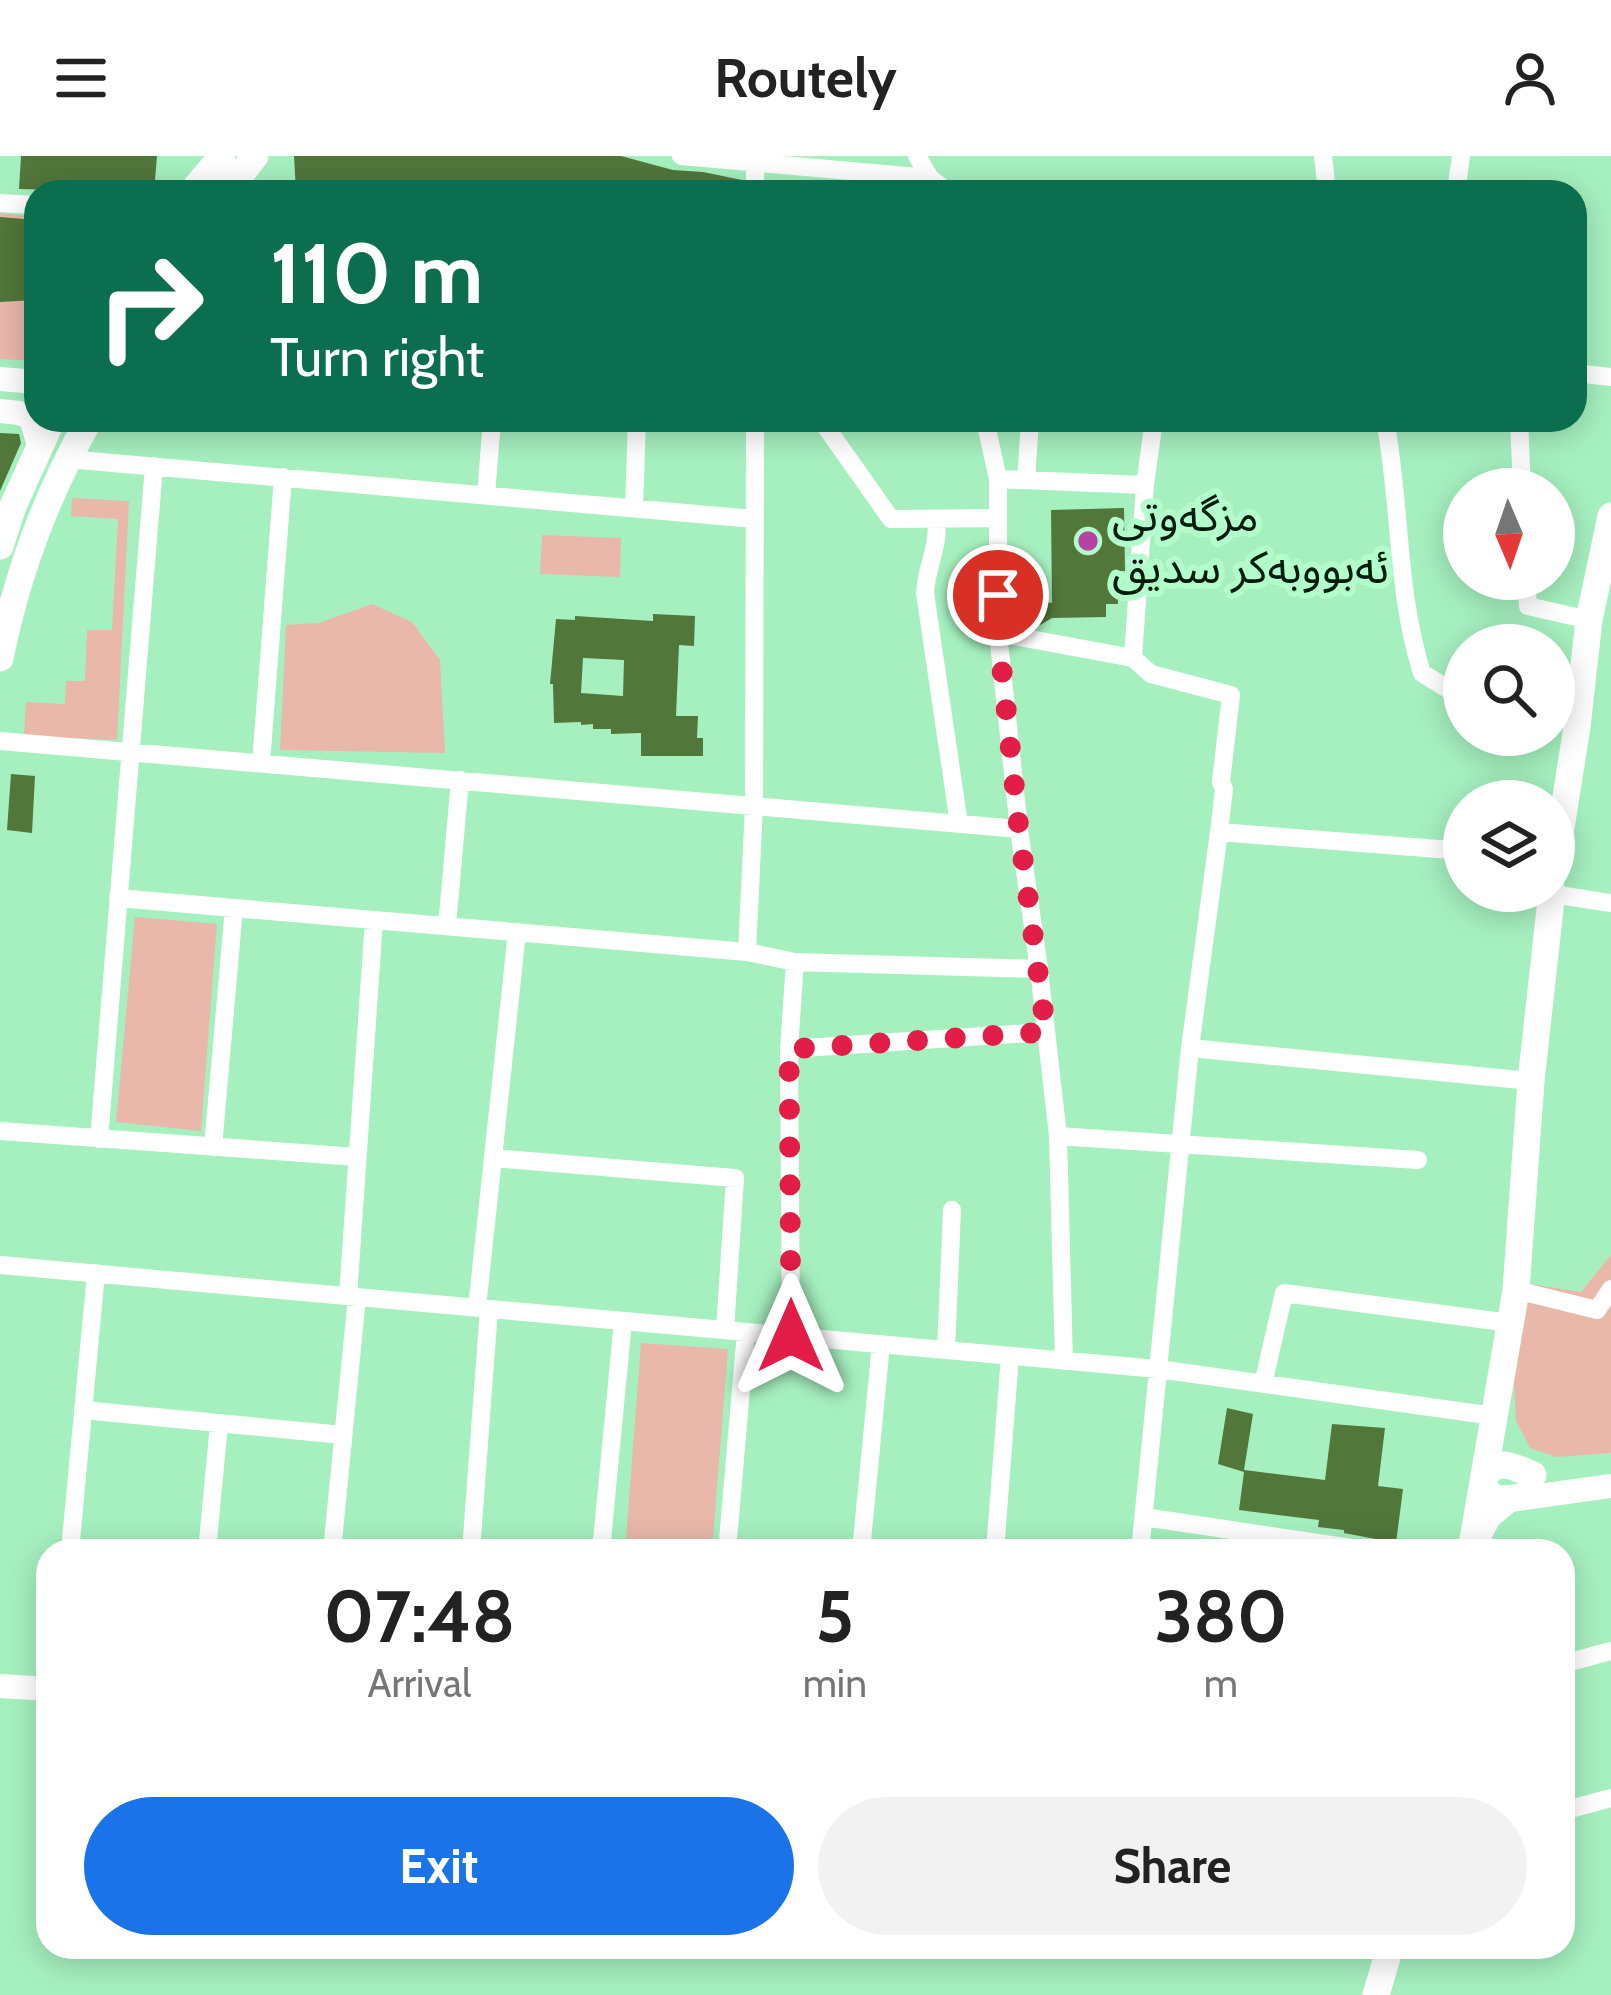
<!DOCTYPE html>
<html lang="en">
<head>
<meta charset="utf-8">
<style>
  body { margin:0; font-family:Cabin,"Noto Sans Arabic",sans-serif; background:#f2f2f2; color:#222; height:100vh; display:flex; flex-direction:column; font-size:45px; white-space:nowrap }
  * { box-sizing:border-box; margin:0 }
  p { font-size:39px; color:#767676 }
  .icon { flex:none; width:66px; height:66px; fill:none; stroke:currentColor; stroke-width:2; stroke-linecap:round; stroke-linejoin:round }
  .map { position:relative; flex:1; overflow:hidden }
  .panel { position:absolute; left:36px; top:1383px; width:1539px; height:420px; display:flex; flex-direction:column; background:#fff; border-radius:36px; box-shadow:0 6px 30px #0003 }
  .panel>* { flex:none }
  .hud { position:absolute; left:24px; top:24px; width:1563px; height:252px; border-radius:36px; box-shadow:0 6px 30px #0003; background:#0b6e4f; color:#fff; overflow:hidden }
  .needle { width:78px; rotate:178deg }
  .controls { position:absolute; left:1443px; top:312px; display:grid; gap:24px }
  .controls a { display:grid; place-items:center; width:132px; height:132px; border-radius:50%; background:#fff; box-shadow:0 6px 30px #0003; font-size:60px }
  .pin { position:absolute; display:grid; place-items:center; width:102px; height:102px; color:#fff; margin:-51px; border:6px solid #fff; border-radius:50%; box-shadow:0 3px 12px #0007 }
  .me { position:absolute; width:132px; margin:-66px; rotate:0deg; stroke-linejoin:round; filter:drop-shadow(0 0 9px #0008) }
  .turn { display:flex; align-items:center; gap:42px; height:252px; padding:0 48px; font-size:54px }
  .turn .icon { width:156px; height:156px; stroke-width:2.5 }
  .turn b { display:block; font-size:84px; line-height:102px }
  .eta { display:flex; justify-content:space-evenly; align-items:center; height:204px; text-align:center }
  .eta b { font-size:72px; font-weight:700; line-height:84px }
  .cta { display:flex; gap:24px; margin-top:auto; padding:24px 48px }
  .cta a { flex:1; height:138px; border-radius:72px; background:#1a73e8; color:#fff; font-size:48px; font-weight:700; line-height:138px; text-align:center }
  .cta a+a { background:#f2f2f2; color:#222 }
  header { display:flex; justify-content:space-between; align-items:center; height:156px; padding:0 48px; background:#fff; font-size:54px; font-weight:700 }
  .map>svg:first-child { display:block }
  .green { fill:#e9b8ab }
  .building { fill:#51773b; fill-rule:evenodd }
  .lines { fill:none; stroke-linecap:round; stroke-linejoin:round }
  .minor { stroke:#fff; stroke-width:18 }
  .tertiary { stroke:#fff; stroke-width:24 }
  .secondary { stroke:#fff; stroke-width:27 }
  .route { stroke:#e11d48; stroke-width:21; stroke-dasharray:0 37.8 }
  .poi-dot { fill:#b444a0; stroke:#b3fdcc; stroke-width:4.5 }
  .labels { text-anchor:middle; stroke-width:12; stroke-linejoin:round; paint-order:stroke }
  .poi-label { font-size:45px; fill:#001d0c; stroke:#b3fdcc; text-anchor:start }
</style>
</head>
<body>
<header><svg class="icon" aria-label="menu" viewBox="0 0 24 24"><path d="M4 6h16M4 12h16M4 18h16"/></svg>Routely<svg class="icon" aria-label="person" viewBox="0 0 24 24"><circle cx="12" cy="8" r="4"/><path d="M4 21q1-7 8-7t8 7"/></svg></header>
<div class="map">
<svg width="1611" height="1839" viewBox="0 0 1611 1839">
  <rect width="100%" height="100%" fill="#a6f0c0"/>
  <path class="green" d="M 0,57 L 36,61 L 36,205 L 0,203 Z
    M 72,342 L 129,345 L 117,584 L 24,580 L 26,546 L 65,548 L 66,525 L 85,525 L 87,474 L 112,474 L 118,363 L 71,360 Z
    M 542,379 L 621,382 L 620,421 L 540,418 Z
    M 372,448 L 412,466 L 440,504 L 445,597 L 280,594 L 286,469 L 319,467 Z
    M 135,761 L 217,768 L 201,975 L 116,966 Z
    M 1611,1099 L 1611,1297 L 1556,1301 L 1530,1292 L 1516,1265 L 1514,1227 L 1531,1128 L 1581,1136 Z
    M 641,1187 L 728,1193 L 712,1395 L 625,1395 Z"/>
  <path class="building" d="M 21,0 L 157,0 L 154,36 L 19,33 Z
    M 294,0 L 621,0 L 673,14 L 703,16 L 742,24 L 742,36 L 296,36 Z
    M 0,61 L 36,64 L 36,144 L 0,146 Z
    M 0,277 L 19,278 L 21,287 L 0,335 Z
    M 1124,352 L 1125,415 L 1117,415 L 1118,448 L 1106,448 L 1106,461 L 1052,462 L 1040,469 L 1029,465 L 1026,454 L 1030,447 L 1038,445 L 1052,447 L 1051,354 Z
    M 653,458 L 695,460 L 694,490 L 679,489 L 676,560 L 698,560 L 697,582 L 703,582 L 703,600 L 641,600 L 641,577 L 611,578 L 611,573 L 593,573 L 593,568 L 581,569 L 581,566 L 554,567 L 553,528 L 550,528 L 556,463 L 575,464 L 575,460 L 653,465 ZM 583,502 L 624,504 L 623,540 L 581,537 Z
    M 11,618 L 35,620 L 32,677 L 7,674 Z
    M 1227,1252 L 1253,1258 L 1244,1314 L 1325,1324 L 1332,1268 L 1385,1272 L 1378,1330 L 1403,1333 L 1396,1387 L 1344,1377 L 1344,1374 L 1318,1371 L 1319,1364 L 1239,1354 L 1244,1316 L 1218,1308 Z"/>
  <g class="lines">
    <path class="minor" d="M 681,0 L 930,22
      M 917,0 L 930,22 L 948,36
      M 1323,0 L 1327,36
      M 755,36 L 755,8
      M 1456,36 L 1461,0
      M 0,47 L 36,49
      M 1575,217 L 1611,221
      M 821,264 L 891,363 L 998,362
      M 985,264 L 998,323 L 998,477 L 1019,673 L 1039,813 L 1058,980 L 1064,1205
      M 1385,264 C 1401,347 1396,436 1422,517 L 1464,543
      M 1519,264 L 1522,333
      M 67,303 L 755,363
      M 998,323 L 1145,329
      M 1026,324 L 1030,264
      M 486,339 L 492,264
      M 634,352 L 637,264
      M 936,363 C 940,390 926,411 925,437 L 959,668
      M 1526,423 L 1528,450 L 1589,464
      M 998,477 L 1133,502 L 1151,518 L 1231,539 L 1221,626 L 1224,633 L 1219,676 L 1190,892 L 1140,1395
      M 1133,502 L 1145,329 L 1154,264
      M 0,585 L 1019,673
      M 261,607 L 283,321
      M 1219,676 L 1464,695
      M 1552,738 L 1611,747
      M 118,742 L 747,796 L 795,806 L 1039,813
      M 447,770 L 460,624
      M 747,796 L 754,650 L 755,264
      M 1190,892 L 1531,925
      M 789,893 L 1046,876
      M 0,975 L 357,1001
      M 1058,980 L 1418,1004
      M 99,983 L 154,310
      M 213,991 L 234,752
      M 493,1002 L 735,1022 L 725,1174
      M 0,1109 L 1158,1213 L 1494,1260
      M 1516,1134 L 1597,1154 L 1611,1133
      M 348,1140 L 374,764
      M 477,1152 L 517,776
      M 791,1180 L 789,893 L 795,806
      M 946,1194 L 952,1054
      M 1263,1228 L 1284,1137 L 1510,1167
      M 83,1254 L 343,1279
      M 1144,1361 L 1372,1395
      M 70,1395 L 96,1117
      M 207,1395 L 219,1268
      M 332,1395 L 357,1141
      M 471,1395 L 489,1153
      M 601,1395 L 623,1165
      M 727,1395 L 746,1176
      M 861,1395 L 881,1188
      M 995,1395 L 1010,1200
      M 1563,1508 L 1611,1495
      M 1563,1655 L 1611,1642"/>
    <path class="tertiary" d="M 0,223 L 36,226
      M 0,255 L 19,257 L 31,262 L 39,289
      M 1476,1387 L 1489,1361 L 1510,1344 L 1611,1330
      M 0,1530 L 48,1533"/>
    <path class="secondary" d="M 192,36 L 222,0
      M 227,36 L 255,0
      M 0,390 L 13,350 L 52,264
      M 0,502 C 17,418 47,338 89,264
      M 1554,716 L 1577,571 L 1589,464 L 1611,360
      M 1484,1321 C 1497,1300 1514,1311 1533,1319
      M 1483,1327 C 1490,1346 1502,1344 1519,1341
      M 1471,1395 L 1516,1134 L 1531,925 L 1552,735
      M 1376,1839 L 1390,1791"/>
  </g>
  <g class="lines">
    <path class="route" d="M 791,1180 L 789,893 L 1046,876 L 1019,673 L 998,477 L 998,439"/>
  </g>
  <circle class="poi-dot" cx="1088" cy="385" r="12"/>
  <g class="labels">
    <g class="poi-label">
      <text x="1112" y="375">مزگەوتی<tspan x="1112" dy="52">ئەبووبەکر سدیق</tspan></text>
    </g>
  </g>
</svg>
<div class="controls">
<a><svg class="needle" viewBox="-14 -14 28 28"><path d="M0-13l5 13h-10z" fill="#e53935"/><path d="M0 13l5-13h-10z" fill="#767676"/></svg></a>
<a><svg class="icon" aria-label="search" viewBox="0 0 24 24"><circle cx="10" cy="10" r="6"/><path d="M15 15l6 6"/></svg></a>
<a><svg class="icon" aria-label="layers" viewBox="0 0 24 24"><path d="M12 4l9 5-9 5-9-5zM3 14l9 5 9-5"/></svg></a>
</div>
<div class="pin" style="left:998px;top:439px;background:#d93025"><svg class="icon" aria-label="arrive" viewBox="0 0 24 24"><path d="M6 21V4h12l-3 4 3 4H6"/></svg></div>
<svg class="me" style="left:791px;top:1180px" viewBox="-20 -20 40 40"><path d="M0-17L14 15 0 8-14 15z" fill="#e11d48" stroke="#fff" stroke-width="4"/></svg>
<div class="hud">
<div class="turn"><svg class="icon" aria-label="right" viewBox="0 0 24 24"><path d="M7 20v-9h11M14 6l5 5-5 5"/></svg><div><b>110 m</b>Turn right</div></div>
</div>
<section class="panel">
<div class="eta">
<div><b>07:48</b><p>Arrival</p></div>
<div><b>5</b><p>min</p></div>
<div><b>380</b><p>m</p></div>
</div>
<div class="cta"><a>Exit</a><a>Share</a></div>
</section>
</div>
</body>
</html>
